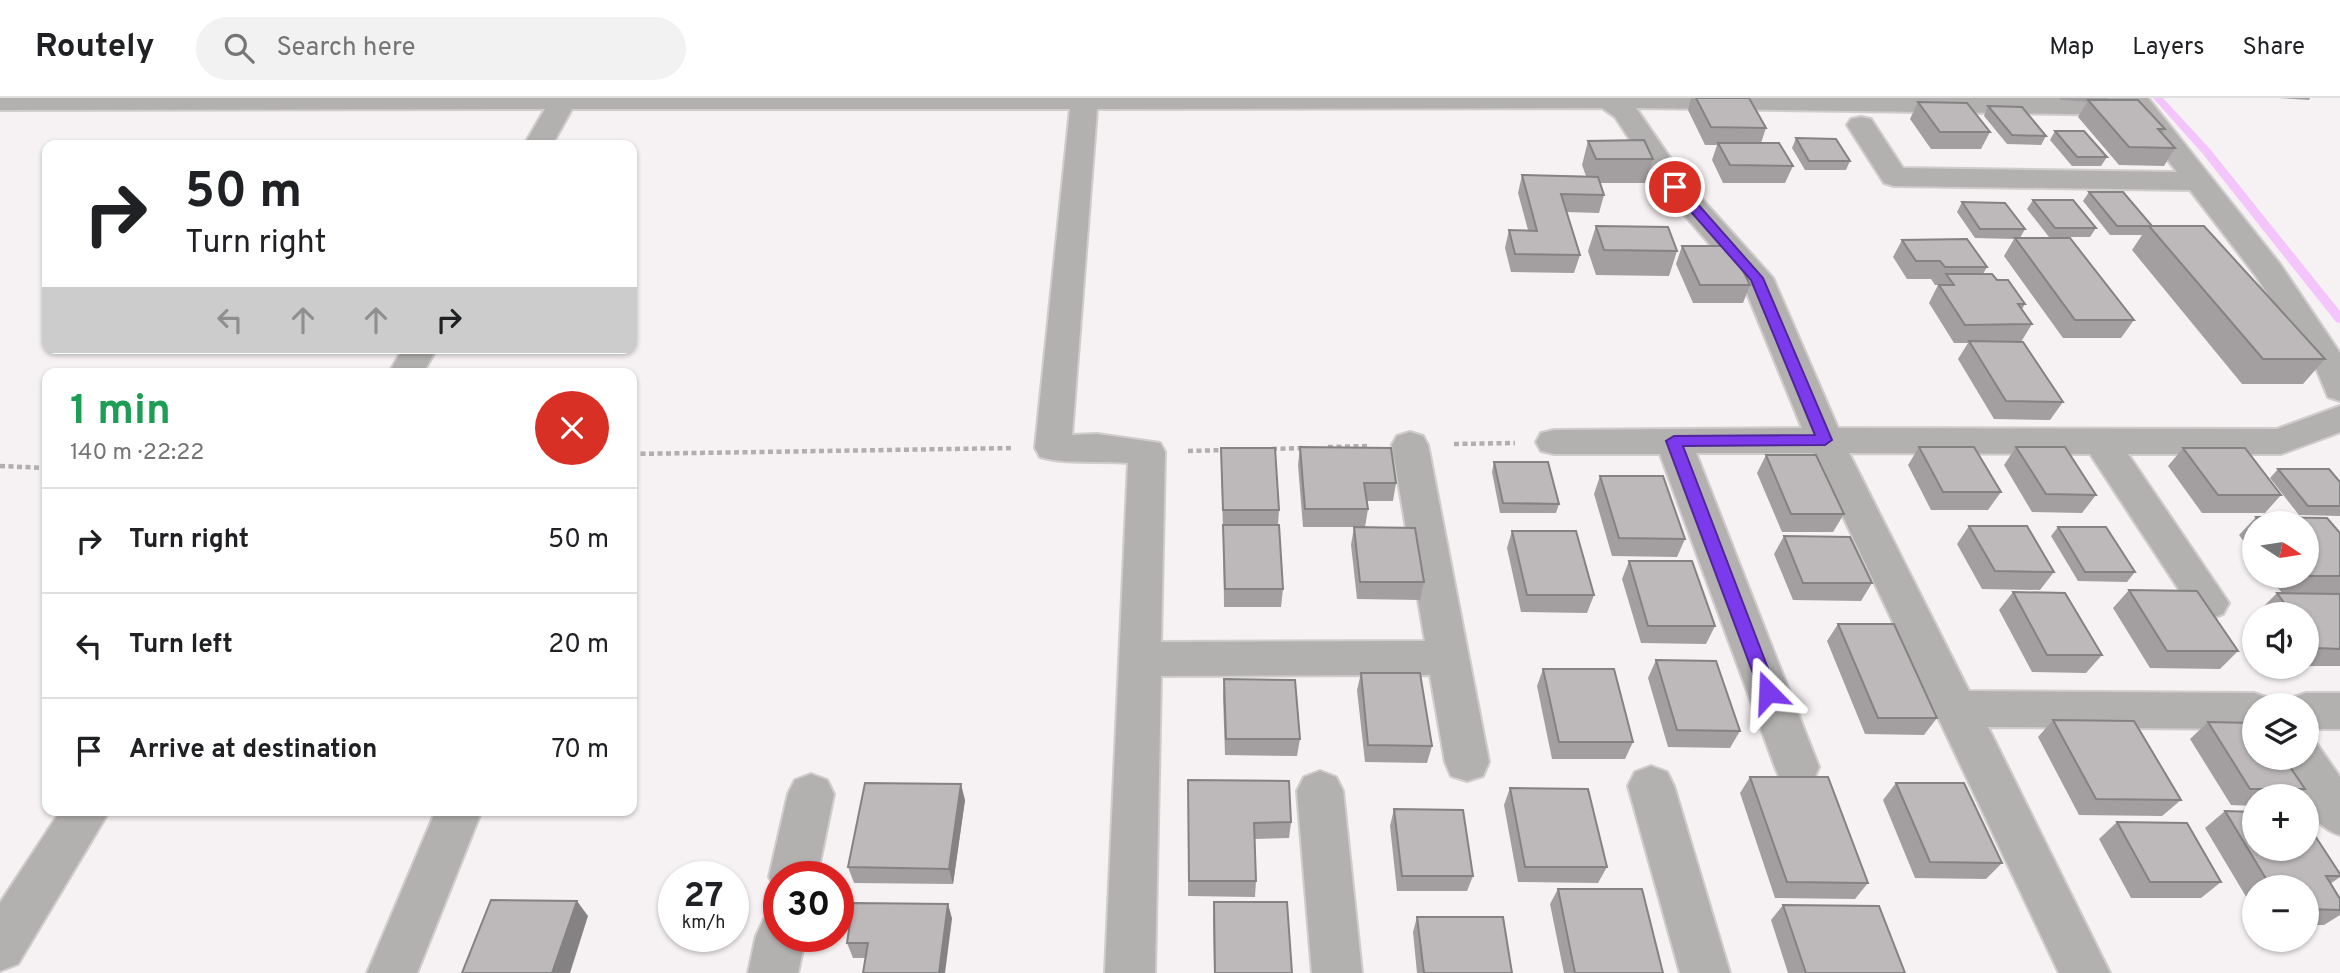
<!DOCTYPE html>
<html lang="en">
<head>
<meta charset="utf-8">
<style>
  body { margin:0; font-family:Overpass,sans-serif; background:#f2f2f2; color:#202124; height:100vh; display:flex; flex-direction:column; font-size:26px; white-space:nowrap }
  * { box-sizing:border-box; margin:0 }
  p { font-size:23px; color:#757577 }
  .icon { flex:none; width:38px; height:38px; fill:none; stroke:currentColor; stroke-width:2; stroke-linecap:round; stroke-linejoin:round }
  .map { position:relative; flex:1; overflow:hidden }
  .side { position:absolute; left:42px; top:270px; width:595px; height:448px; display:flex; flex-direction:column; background:#fff; border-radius:14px; box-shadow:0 2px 5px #0004 }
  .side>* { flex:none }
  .top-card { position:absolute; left:42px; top:42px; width:595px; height:214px; border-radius:14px; box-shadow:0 2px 5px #0004; background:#fff; color:#202124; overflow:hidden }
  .needle { width:46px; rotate:102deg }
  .buttons { position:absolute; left:2242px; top:413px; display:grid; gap:14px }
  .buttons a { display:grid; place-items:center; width:77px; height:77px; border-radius:50%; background:#fff; box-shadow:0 2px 5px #0004; font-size:35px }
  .speed { position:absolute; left:658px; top:763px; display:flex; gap:14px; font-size:35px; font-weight:700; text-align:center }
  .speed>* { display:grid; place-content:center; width:91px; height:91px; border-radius:50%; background:#fff; box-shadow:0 2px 5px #0004; line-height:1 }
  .speed small { font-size:18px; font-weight:400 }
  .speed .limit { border:10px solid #d22; background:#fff; color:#111 }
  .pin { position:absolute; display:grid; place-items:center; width:60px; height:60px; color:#fff; margin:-30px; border:4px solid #fff; border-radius:50%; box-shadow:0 2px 7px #0007 }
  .me { position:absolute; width:77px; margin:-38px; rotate:339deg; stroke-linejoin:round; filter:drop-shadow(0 0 5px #0008) }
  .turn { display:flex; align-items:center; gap:24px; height:147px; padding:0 28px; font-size:32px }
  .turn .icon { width:91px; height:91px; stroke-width:2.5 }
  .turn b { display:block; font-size:49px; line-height:60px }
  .lanes { display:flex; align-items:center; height:66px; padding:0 28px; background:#0003; justify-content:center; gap:35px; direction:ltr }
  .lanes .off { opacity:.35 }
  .round { display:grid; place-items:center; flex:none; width:74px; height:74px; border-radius:37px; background:#f2f2f2 }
  .summary { display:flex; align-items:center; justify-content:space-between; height:119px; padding:0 28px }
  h1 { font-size:42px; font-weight:700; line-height:52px; color:#1e9e55 }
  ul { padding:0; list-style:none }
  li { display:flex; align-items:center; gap:21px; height:105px; padding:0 28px; border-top:2px solid #e0e0e0 }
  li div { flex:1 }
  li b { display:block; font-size:26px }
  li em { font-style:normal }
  header { display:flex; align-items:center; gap:42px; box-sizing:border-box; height:98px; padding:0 35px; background:#fff; border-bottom:2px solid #e0e0e0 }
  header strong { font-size:33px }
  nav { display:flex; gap:38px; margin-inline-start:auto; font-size:24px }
  .search { width:490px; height:63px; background:#f2f2f2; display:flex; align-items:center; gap:18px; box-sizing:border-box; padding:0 24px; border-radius:38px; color:#757577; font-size:26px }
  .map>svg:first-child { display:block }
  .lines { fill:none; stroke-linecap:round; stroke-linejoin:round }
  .stream { fill:#f4c4fc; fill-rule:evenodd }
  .minor-casing { stroke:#d0cccd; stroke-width:4 }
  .path { stroke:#b2aeaf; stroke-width:4.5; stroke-dasharray:5 3.5; stroke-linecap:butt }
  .minor { fill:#b3b1b0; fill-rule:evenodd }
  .wall { fill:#a39fa1 }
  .shaded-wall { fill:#848283 }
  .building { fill:#bdb9bb; stroke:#848283; stroke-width:2 }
  .route { fill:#7c3aed; stroke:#51269a; stroke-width:2 }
</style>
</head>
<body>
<header>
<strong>Routely</strong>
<div class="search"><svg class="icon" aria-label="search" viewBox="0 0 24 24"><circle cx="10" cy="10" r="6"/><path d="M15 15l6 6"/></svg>Search here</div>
<nav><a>Map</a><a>Layers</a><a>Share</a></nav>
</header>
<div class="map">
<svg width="2340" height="875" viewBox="0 0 2340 875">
  <rect width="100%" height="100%" fill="#f6f1f2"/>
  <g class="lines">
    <path class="stream" d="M 2153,0 L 2163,0 L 2210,51 L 2340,213 L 2340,225 L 2336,224 L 2202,55 Z"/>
    <g class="minor-casing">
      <path id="minor" d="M 0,0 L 2148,0 L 2280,166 L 2340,255 L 2340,303 L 2328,299 L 2316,270 L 2256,178 L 2190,92 L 1894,88 L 1884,85 L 1847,27 L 1851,21 L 1861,19 L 1871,21 L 1903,70 L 2177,74 L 2133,17 L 1636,10 L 1686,83 L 1773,180 L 1838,330 L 2277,331 L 2340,308 L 2340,334 L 2281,356 L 2128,356 L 2229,505 L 2223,516 L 2209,521 L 2195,516 L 2090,356 L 1849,355 L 1969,593 L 2254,595 L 2269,600 L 2273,607 L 2254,607 L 2254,631 L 1988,629 L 2110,875 L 2059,875 L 1813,355 L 1696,355 L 1819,669 L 1813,683 L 1797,688 L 1781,683 L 1775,669 L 1660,356 L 1554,356 L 1541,353 L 1536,344 L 1541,335 L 1554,332 L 1802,330 L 1742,183 L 1665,95 L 1615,19 L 1602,10 L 1097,11 L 1072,337 L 1097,336 L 1160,345 L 1165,354 L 1161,544 L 1425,543 L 1392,347 L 1397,338 L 1410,334 L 1423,338 L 1428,347 L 1489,664 L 1483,678 L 1467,683 L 1451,678 L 1445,664 L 1430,577 L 1161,578 L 1155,875 L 1105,875 L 1128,365 C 1100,362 1068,367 1040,359 L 1035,350 L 1070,11 L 572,11 L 552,47 L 524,47 L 545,11 L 0,12 Z
        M 403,250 L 437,250 L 423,275 L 389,275 Z
        M 2306,595 L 2340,595 L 2340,631 L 2306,631 L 2306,607 L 2287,607 L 2291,600 Z
        M 2306,643 L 2317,646 L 2340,679 L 2340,737 C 2324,732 2306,717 2306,698 L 2302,698 L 2279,660 L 2306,660 Z
        M 1651,668 L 1667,674 L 1674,688 L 1730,875 L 1680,875 L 1628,688 L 1635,674 Z
        M 1320,673 L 1336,679 L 1343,693 L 1362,875 L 1312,875 L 1297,693 L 1304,679 Z
        M 811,676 L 827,682 L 834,696 L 817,779 L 779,779 L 779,796 L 769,779 L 788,696 L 795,682 Z
        M 61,712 L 110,712 L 18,866 L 0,873 L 0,805 Z
        M 436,712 L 482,712 L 417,875 L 367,875 Z
        M 779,815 L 779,838 L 806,838 L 798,875 L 748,875 L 756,838 L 764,821 Z"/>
    </g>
    <path class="path" d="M 1454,346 L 1515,345
      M 1328,349 L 1368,348
      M 1272,351 L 1305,350
      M 1188,353 L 1224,352
      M 632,356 L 1014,350
      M 0,368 L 47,370"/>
    <use href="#minor" class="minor"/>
  </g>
  <path class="wall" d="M 1691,0 L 1749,0 L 1766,30 L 1761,45 L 1793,68 L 1785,85 L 1723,85 L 1712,62 L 1717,47 L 1705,47 L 1688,12 Z
    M 2059,0 L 2108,0 L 2107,2 L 2165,31 L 2162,36 L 2175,50 L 2164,68 L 2119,67 L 2078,19 L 2087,4 L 2061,2 Z
    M 2279,0 L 2310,0 L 2309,2 Z
    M 1918,4 L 1990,34 L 1981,51 L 1931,51 L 1910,21 Z
    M 1988,8 L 2046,38 L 2041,47 L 2007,46 L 1984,18 Z
    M 2055,33 L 2107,59 L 2101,68 L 2072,68 L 2050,42 Z
    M 1796,40 L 1850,63 L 1846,72 L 1805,72 L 1792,50 Z
    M 1588,43 L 1653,61 L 1645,85 L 1600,85 L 1604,97 L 1599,115 L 1566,114 L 1580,157 L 1574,175 L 1511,174 L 1505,150 L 1509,132 L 1528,132 L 1518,95 L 1522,77 L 1586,78 L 1582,67 Z
    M 2089,94 L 2152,128 L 2325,261 L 2303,286 L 2242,286 L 2132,152 L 2142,137 L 2110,137 L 2083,103 Z
    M 2033,102 L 2096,130 L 2090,139 L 2049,139 L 2027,111 Z
    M 1962,104 L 2025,131 L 2020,140 L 2134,222 L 2121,240 L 2063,240 L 2004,158 L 2014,141 L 1975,140 L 1957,114 Z
    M 1596,128 L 1677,153 L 1669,178 L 1596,177 L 1588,153 Z
    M 1902,142 L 1987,169 L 1983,176 L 1997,182 L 2025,206 L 2022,211 L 2032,226 L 2021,244 L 2063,304 L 2050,322 L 1994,321 L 1958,261 L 1968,245 L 1954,245 L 1929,205 L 1938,187 L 1935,187 L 1931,181 L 1907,181 L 1893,159 Z
    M 1682,148 L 1750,187 L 1743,205 L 1693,205 L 1676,166 Z
    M 1300,349 L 1396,385 L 1393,403 L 1367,403 L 1368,411 L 1365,429 L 1303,429 L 1298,367 Z
    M 1919,349 L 2001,394 L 1988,412 L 1931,412 L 1908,367 Z
    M 2016,349 L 2096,397 L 2082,415 L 2032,414 L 2004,367 Z
    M 1221,350 L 1279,412 L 1278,427 L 1283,491 L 1281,509 L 1224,509 L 1223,430 L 1221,368 Z
    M 2183,350 L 2281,397 L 2265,415 L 2202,415 L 2168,368 Z
    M 1766,357 L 1844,416 L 1833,434 L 1782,434 L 1757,375 Z
    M 1494,364 L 1559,406 L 1556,415 L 1500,415 L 1492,374 Z
    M 2278,371 L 2340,384 L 2340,418 L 2299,417 L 2270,380 Z
    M 1600,378 L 1685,441 L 1677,459 L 1612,458 L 1594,396 Z
    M 2256,419 L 2327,420 L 2340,435 L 2340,495 L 2282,495 L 2269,478 L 2306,478 L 2306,425 L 2254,425 L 2254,457 L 2239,437 Z
    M 1969,428 L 2054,474 L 2040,492 L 1982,491 L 1957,446 Z
    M 1354,429 L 1424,484 L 1420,502 L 1357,501 L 1351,447 Z
    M 2058,429 L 2135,474 L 2127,484 L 2078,483 L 2051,438 Z
    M 1512,433 L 1594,497 L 1587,515 L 1521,514 L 1507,450 Z
    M 1784,438 L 1872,485 L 1861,503 L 1793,502 L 1774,456 Z
    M 1629,463 L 1715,528 L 1706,546 L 1641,545 L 1622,481 Z
    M 2129,492 L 2238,553 L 2220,571 L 2150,570 L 2113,510 Z
    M 2013,494 L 2102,557 L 2086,575 L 2032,574 L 1999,512 Z
    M 2277,495 L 2340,496 L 2340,568 L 2306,568 L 2306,516 L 2261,516 L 2259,513 Z
    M 1838,526 L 1937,620 L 1924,637 L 1865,636 L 1827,543 Z
    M 1656,562 L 1740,633 L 1730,650 L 1668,649 L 1648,580 Z
    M 1543,571 L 1633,644 L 1625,661 L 1552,661 L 1537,588 Z
    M 1361,575 L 1432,648 L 1427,665 L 1365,664 L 1357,592 Z
    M 1224,581 L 1300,641 L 1297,658 L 1225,657 L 1223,599 Z
    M 2053,622 L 2181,702 L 2162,718 L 2079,717 L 2038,639 Z
    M 2208,624 L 2305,691 L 2296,698 L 2254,698 L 2254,708 L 2231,707 L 2190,641 Z
    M 1750,679 L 1868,785 L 1855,801 L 1775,800 L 1740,695 Z
    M 1896,685 L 2002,765 L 1986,781 L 1915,780 L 1883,702 Z
    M 1510,690 L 1607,769 L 1598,785 L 1518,784 L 1504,707 Z
    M 1188,699 L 1291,724 L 1289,740 L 1255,741 L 1256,783 L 1255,799 L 1188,798 Z
    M 965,702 L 953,786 L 854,785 L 848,769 Z
    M 1394,711 L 1473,778 L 1467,793 L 1397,793 L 1390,728 Z
    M 2225,713 L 2340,776 L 2340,779 L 2330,786 L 2340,801 L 2340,817 L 2324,827 L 2306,827 L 2306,789 L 2254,789 L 2254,812 L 2205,730 Z
    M 2117,724 L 2221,784 L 2201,800 L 2131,800 L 2099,741 Z
    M 1558,791 L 1663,875 L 1564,875 L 1550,806 Z
    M 1214,804 L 1292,875 L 1214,875 L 1213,819 Z
    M 948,806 L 952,821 L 866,860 L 853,860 L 847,845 Z
    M 1783,807 L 1905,875 L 1788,875 L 1771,822 Z
    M 1417,819 L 1512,875 L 1417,875 L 1413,834 Z"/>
  <path class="shaded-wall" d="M 961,686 L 965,702 L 953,786 L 949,771 Z
    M 577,803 L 588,818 L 570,875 L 552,875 Z
    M 948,806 L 952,821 L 945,875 L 939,875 Z"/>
  <path class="building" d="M 1696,0 L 1749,0 L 1766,30 L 1711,29 Z
    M 2088,2 L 2138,2 L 2165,31 L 2158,31 L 2175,50 L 2129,49 Z
    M 1918,4 L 1967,5 L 1990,34 L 1940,34 Z
    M 1988,8 L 2022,9 L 2046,38 L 2012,37 Z
    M 2055,33 L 2084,33 L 2107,59 L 2077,59 Z
    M 1796,40 L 1836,41 L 1850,63 L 1809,63 Z
    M 1644,42 L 1653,61 L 1596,61 L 1588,43 Z
    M 1718,45 L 1779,45 L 1793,68 L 1730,67 Z
    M 1522,77 L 1598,79 L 1604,97 L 1561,96 L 1580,157 L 1515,156 L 1509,132 L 1537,133 Z
    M 2089,94 L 2123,94 L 2152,128 L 2117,128 Z
    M 2033,102 L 2073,102 L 2096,130 L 2055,130 Z
    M 1962,104 L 2005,105 L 2025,131 L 1980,131 Z
    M 1596,128 L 1668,129 L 1677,153 L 1604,152 Z
    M 2149,128 L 2204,128 L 2325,261 L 2263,261 Z
    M 2015,140 L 2070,140 L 2134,222 L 2075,222 Z
    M 1967,141 L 1987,169 L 1945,169 L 1940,163 L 1916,163 L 1902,142 Z
    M 1682,148 L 1731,148 L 1750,187 L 1700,187 Z
    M 1946,176 L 1992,176 L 1997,182 L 2008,182 L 2025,206 L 2018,206 L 2032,226 L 1965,227 L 1939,187 L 1954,187 Z
    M 1969,243 L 2023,244 L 2063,304 L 2006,303 Z
    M 1300,349 L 1391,350 L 1396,385 L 1364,385 L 1368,411 L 1305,411 Z
    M 1919,349 L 1974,349 L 2001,394 L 1943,394 Z
    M 2016,349 L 2065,349 L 2096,397 L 2046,396 Z
    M 1221,350 L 1275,350 L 1279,412 L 1223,412 Z
    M 2183,350 L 2245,350 L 2281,397 L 2218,397 Z
    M 1766,357 L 1816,357 L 1844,416 L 1791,416 Z
    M 1494,364 L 1548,364 L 1559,406 L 1503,405 Z
    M 2278,371 L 2329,371 L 2340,384 L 2340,408 L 2308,408 Z
    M 1600,378 L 1663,378 L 1685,441 L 1619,440 Z
    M 2256,419 L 2327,420 L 2340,435 L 2340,478 L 2306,478 L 2306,425 L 2260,425 Z
    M 1223,427 L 1279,427 L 1283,491 L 1225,491 Z
    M 1969,428 L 2027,428 L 2054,474 L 1995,473 Z
    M 1354,429 L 1415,430 L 1424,484 L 1360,484 Z
    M 2058,429 L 2106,429 L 2135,474 L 2085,474 Z
    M 1512,433 L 1576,433 L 1594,497 L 1527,497 Z
    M 1784,438 L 1850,439 L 1872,485 L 1803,485 Z
    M 1629,463 L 1692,463 L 1715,528 L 1648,528 Z
    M 2129,492 L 2197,493 L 2238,553 L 2167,553 Z
    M 2013,494 L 2065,495 L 2102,557 L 2047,557 Z
    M 2277,495 L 2340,496 L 2340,551 L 2317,550 L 2306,536 L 2306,516 L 2292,516 Z
    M 1838,526 L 1894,526 L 1937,620 L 1878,620 Z
    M 1656,562 L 1716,563 L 1740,633 L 1677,632 Z
    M 1543,571 L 1614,571 L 1633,644 L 1559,644 Z
    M 1361,575 L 1420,575 L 1432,648 L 1368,647 Z
    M 1224,581 L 1295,582 L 1300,641 L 1226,641 Z
    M 2053,622 L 2134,623 L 2181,702 L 2096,701 Z
    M 2208,624 L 2254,625 L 2254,660 L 2284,660 L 2305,691 L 2250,691 Z
    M 1750,679 L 1828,679 L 1868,785 L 1787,784 Z
    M 1188,682 L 1289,683 L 1291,724 L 1254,725 L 1256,783 L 1189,783 Z
    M 865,685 L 961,686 L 949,771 L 848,769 Z
    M 1896,685 L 1964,685 L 2002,765 L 1930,764 Z
    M 1510,690 L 1588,691 L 1607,769 L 1525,769 Z
    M 1394,711 L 1463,712 L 1473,778 L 1402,778 Z
    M 2225,713 L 2254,714 L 2254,751 L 2306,751 L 2306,724 L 2340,776 L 2340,778 L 2326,778 L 2340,801 L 2340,812 L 2306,811 L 2306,789 L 2271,789 Z
    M 2117,724 L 2187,725 L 2221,784 L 2150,784 Z
    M 1558,791 L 1642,791 L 1663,875 L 1575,875 Z
    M 491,802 L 577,803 L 552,875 L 462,875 Z
    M 1214,804 L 1287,804 L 1292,875 L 1215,875 Z
    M 853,805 L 948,806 L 939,875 L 863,875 L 868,845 L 847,845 Z
    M 1783,807 L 1879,808 L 1905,875 L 1806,875 Z
    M 1417,819 L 1503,819 L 1512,875 L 1424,875 Z"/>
  <path class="route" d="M 1675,85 L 1680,86 L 1763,180 L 1832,342 L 1825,347 L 1683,348 L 1777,594 L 1775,599 L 1768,601 L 1762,599 L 1760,594 L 1666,343 L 1674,338 L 1815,337 L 1751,182 L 1671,91 L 1671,86 Z"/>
</svg>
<div class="buttons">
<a><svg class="needle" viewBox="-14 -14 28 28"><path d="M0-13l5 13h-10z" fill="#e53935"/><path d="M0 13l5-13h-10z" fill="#757577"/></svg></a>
<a><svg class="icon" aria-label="sound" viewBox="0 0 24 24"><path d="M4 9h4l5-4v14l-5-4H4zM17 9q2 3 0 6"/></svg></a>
<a><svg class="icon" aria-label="layers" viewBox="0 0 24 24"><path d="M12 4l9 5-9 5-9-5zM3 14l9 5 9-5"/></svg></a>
<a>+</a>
<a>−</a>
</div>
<div class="speed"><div>27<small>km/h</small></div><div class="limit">30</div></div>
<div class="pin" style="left:1675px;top:89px;background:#d93025"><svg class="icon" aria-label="arrive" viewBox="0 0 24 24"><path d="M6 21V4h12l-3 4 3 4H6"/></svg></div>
<svg class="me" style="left:1768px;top:594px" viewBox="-20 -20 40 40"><path d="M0-17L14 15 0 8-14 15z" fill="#7c3aed" stroke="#fff" stroke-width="4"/></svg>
<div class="top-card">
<div class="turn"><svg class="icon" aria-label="right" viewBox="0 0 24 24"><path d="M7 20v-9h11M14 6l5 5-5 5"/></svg><div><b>50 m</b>Turn right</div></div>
<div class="lanes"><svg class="icon off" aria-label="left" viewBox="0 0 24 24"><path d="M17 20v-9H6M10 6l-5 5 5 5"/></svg><svg class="icon off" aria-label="ahead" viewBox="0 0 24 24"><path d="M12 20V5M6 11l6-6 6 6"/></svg><svg class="icon off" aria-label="ahead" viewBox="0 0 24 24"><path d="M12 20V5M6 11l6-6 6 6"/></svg><svg class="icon" aria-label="right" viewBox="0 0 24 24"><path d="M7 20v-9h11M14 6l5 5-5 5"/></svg></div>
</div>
<section class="side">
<div class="summary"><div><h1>1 min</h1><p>140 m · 22:22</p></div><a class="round" style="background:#d93025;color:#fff"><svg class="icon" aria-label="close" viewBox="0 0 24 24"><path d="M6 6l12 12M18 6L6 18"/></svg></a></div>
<ul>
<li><svg class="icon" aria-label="right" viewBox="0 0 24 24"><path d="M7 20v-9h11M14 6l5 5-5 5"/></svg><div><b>Turn right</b></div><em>50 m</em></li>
<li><svg class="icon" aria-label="left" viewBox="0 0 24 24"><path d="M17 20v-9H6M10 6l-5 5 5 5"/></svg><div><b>Turn left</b></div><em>20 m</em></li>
<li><svg class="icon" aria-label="arrive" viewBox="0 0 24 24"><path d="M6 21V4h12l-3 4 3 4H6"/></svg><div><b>Arrive at destination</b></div><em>70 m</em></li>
</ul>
</section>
</div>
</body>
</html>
